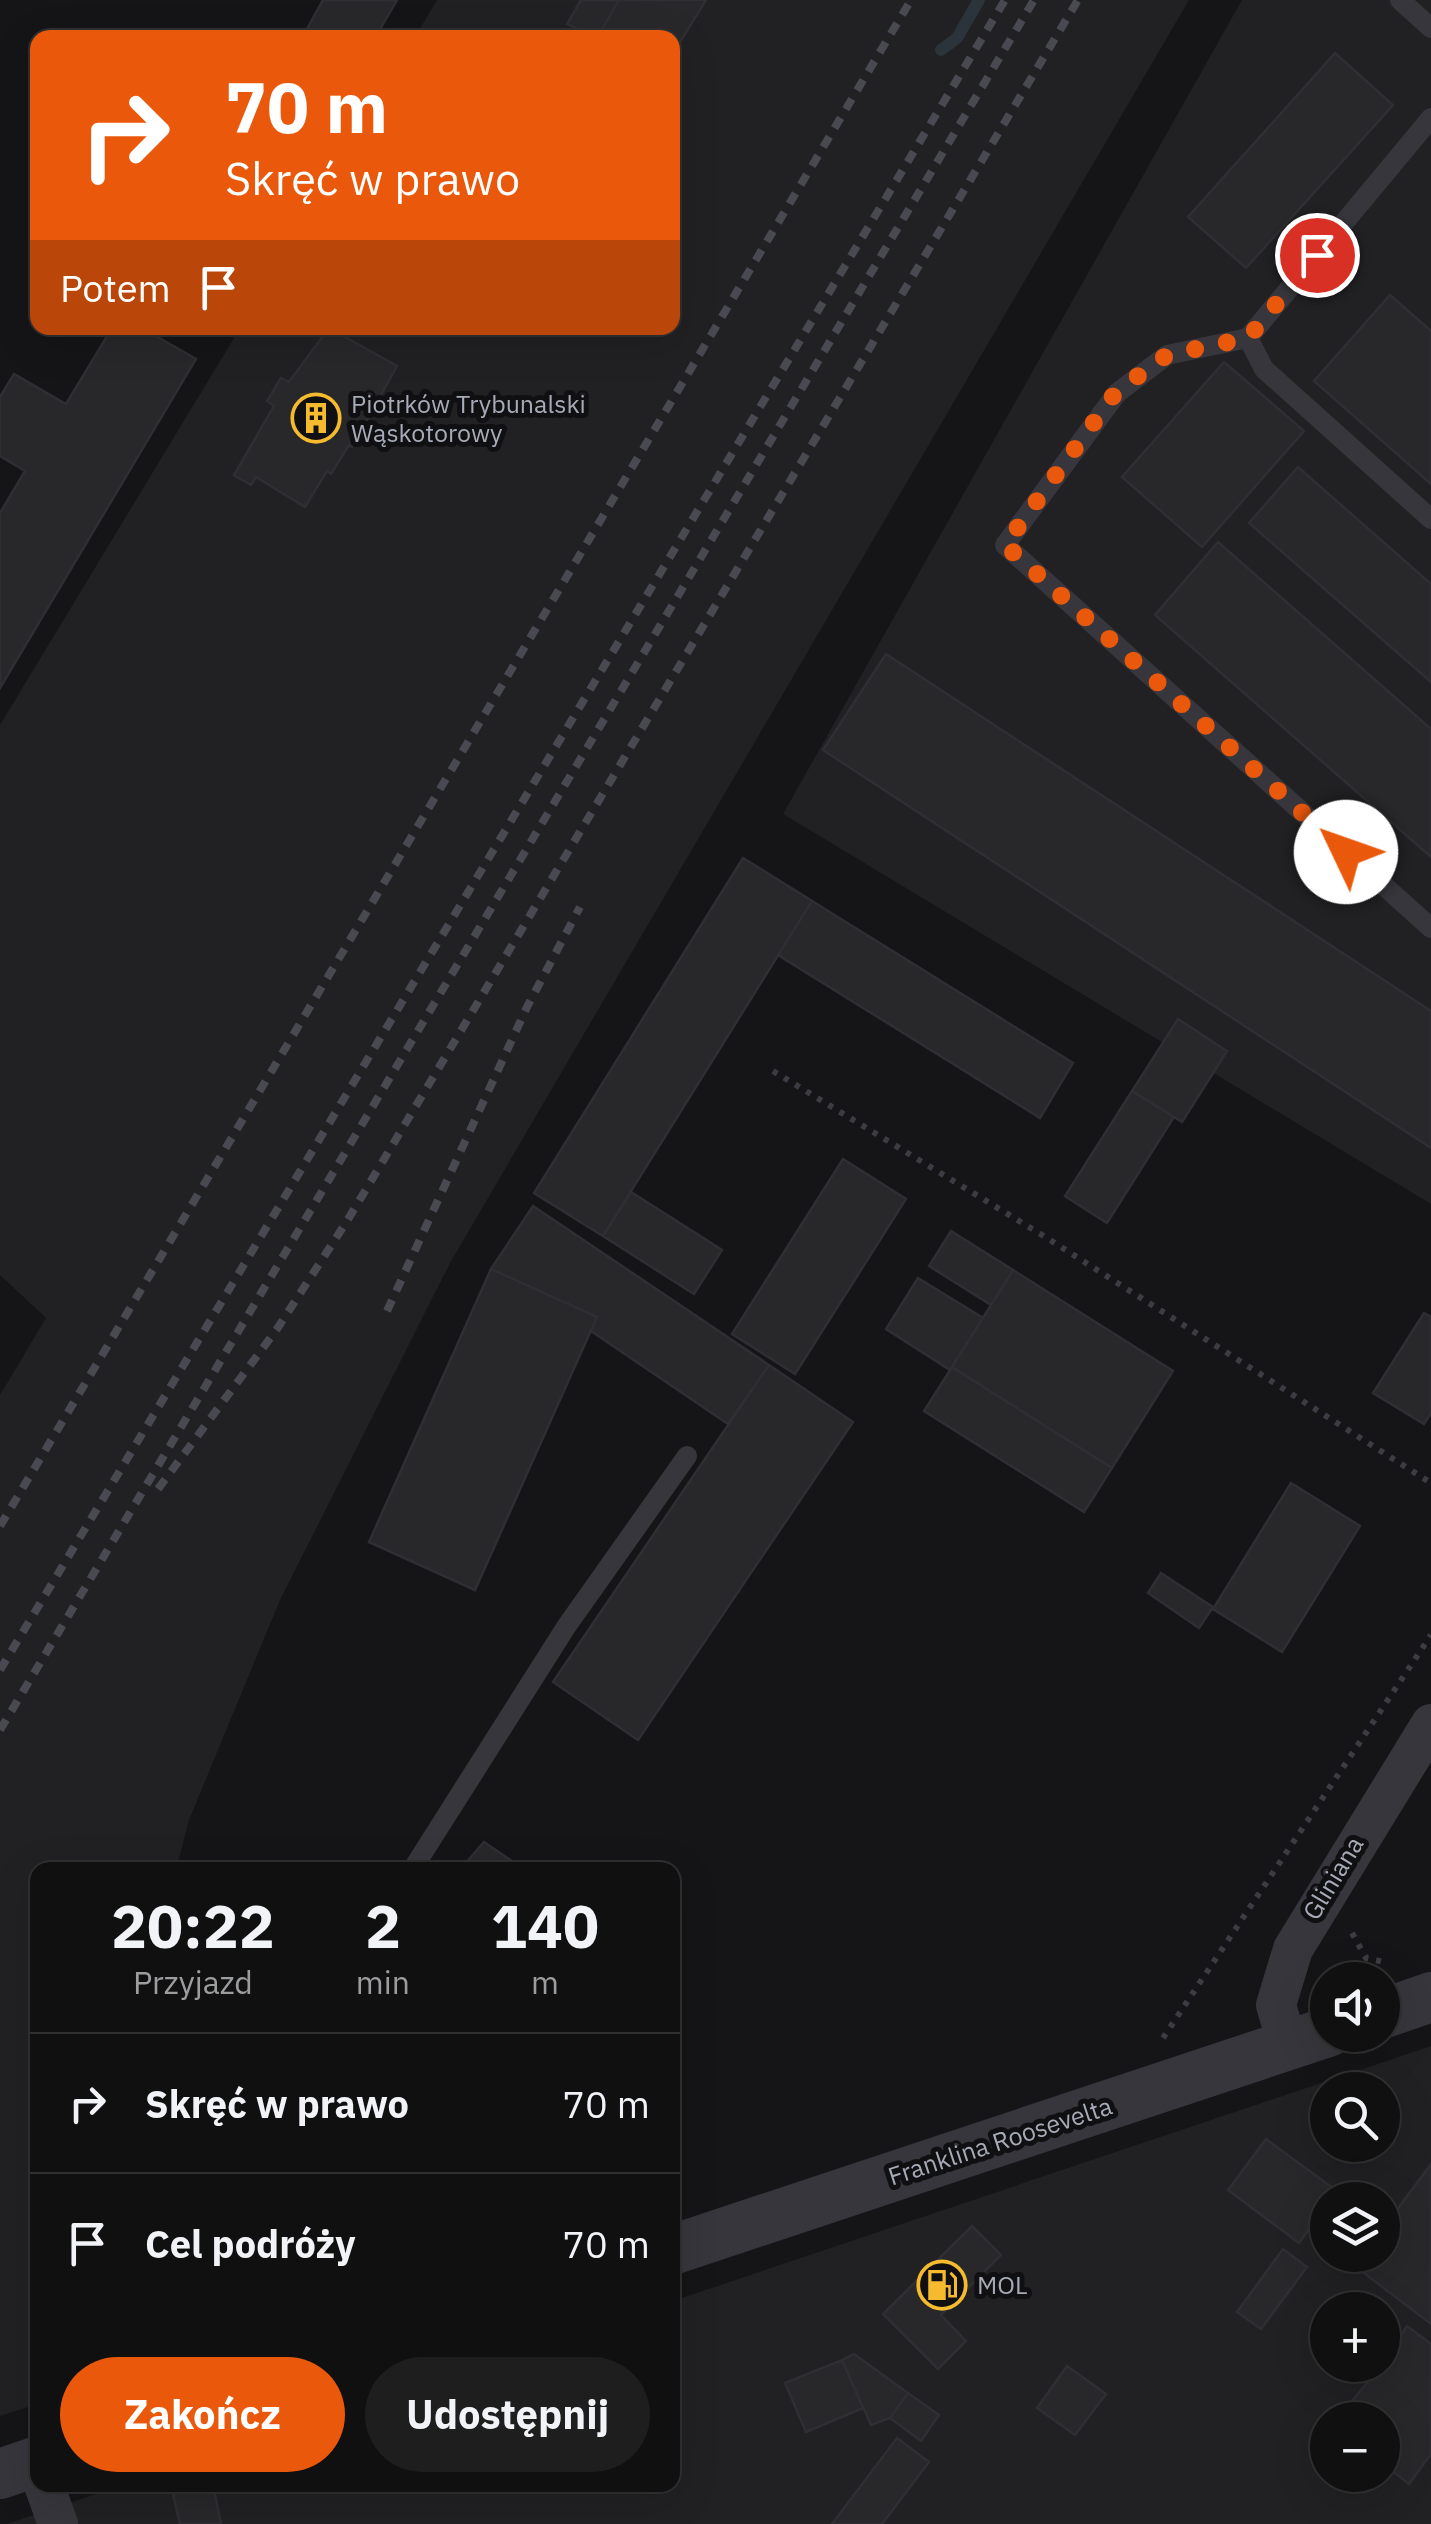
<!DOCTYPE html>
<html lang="pl">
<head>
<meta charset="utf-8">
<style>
  body { margin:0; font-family:"IBM Plex Sans",sans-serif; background:#1e1e1f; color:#f1f3f6; height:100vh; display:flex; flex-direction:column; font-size:38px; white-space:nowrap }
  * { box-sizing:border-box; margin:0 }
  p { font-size:32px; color:#9c9d9f }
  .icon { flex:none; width:55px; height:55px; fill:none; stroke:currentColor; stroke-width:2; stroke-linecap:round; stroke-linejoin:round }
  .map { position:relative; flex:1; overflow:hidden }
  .side { position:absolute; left:30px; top:1862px; width:650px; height:630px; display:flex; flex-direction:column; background:#101011; border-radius:20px; box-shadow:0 10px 40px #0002,0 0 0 2px #303031 }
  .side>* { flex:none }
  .banner { position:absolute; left:30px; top:30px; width:650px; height:305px; border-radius:20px; box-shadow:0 10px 40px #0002,0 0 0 2px #303031; background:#ea580c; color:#fff; overflow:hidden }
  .tools { position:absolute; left:1310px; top:1962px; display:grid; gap:20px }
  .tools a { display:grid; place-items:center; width:90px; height:90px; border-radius:50%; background:#101011; box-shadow:0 10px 40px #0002,0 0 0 2px #303031; font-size:50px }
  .pin { position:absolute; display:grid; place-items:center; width:85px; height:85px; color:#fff; margin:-42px; border:5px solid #fff; border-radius:50%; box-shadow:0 2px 10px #0007 }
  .me { position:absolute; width:110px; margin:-55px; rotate:312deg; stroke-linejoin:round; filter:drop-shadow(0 0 8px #0008) }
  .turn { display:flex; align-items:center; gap:35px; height:210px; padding:0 30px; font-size:45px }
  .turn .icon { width:130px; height:130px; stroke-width:2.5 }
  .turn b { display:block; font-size:70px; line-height:85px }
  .then { display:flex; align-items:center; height:95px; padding:0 30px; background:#0003; gap:20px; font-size:38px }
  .eta { display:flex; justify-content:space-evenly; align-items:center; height:170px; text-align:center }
  .eta b { font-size:60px; font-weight:700; line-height:70px }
  .button { display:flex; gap:20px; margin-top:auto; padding:20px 30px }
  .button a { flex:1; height:115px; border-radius:60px; background:#ea580c; color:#fff; font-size:40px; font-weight:700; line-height:115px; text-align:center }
  .button a+a { background:#1e1e1f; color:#f1f3f6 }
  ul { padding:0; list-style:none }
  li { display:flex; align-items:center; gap:30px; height:140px; padding:0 30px; border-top:2px solid #303031 }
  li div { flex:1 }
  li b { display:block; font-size:38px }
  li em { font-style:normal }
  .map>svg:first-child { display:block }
  .built { fill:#212124; fill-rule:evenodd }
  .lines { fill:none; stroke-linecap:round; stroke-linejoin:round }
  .stream { stroke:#2b333b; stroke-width:12 }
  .building { fill:#28282b; stroke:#2f2f33; stroke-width:2.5 }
  .path { stroke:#3c3d43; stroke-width:6; stroke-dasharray:5 8; stroke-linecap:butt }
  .service { stroke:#36363c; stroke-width:20 }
  .minor { stroke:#36363c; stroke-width:40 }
  .tertiary { stroke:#36363c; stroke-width:50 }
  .rail { stroke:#494a51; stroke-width:8; stroke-dasharray:12 10; stroke-linecap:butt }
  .route { stroke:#ea580c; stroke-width:18; stroke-dasharray:0 32.4 }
  .labels { text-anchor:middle; stroke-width:10; stroke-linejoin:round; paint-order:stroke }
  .poi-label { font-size:25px; fill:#a6abb7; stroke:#101012; text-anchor:start }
  .street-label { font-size:25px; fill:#a6abb7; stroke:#101012 }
</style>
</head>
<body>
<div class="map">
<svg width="1431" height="2524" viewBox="0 0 1431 2524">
  <rect width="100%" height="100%" fill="#151517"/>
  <path class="built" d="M 437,0 L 1189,0 L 450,1263 L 280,1600 L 189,1820 L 176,1870 L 38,1870 L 37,2404 L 0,2416 L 0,1395 L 46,1318 L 0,1275 L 0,725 L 240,328 L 672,328 L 672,38 L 415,37 Z
    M 1242,0 L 1431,0 L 1431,1204 L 783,814 Z
    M 1431,2046 L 1431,2524 L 7,2524 L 123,2485 L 672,2485 L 673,2301 ZM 1328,2090 L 1382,2090 L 1382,2145 L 1328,2145 ZM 1328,2200 L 1382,2200 L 1382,2255 L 1328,2255 ZM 1328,2310 L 1382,2310 L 1382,2365 L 1328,2365 ZM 1328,2420 L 1382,2420 L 1382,2475 L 1328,2475 Z"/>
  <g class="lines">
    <path class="stream" d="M 941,50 L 957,38 L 979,0"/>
  </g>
  <path class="building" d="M 323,0 L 397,0 L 375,38 L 302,38 Z
    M 581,0 L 619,0 L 597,38 L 567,24 Z
    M 619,0 L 706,0 L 672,55 L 672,38 L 597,38 Z
    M 1335,53 L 1393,105 L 1246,268 L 1188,217 Z
    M 1390,295 L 1431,331 L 1431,484 L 1314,381 Z
    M 112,328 L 142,328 L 196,359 L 0,688 L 0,513 L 25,471 L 0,456 L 0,397 L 14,374 L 66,404 Z
    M 329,328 L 397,366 L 352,447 L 349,445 L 331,474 L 327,471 L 305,507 L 256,477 L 251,485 L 234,475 L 274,406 L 267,401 L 281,378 L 289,382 Z
    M 1224,362 L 1304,431 L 1202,547 L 1122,477 Z
    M 1298,467 L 1431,584 L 1431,682 L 1249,523 Z
    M 1218,542 L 1431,729 L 1431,857 L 1155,615 Z
    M 886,654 L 1431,1011 L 1431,1148 L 823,750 Z
    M 743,858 L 812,901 L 603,1236 L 534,1193 Z
    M 812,901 L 1073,1063 L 1040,1118 L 778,955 Z
    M 1178,1019 L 1227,1051 L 1182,1122 L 1132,1091 Z
    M 1132,1091 L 1174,1117 L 1107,1223 L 1065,1196 Z
    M 843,1159 L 906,1199 L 795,1374 L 732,1334 Z
    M 631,1192 L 722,1250 L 694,1294 L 603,1236 Z
    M 533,1206 L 769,1365 L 728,1424 L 591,1331 L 597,1317 L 491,1269 Z
    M 951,1231 L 1013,1270 L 991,1305 L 929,1266 Z
    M 491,1269 L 597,1317 L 475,1590 L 369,1542 Z
    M 1013,1270 L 1173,1371 L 1112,1468 L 952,1367 Z
    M 918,1278 L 983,1318 L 950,1370 L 886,1329 Z
    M 1424,1313 L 1431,1317 L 1431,1413 L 1424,1424 L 1373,1393 Z
    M 769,1365 L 853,1422 L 638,1740 L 553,1682 Z
    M 952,1367 L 1112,1468 L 1084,1512 L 924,1411 Z
    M 1291,1483 L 1360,1526 L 1282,1652 L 1213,1609 Z
    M 1161,1573 L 1213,1607 L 1199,1628 L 1148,1593 Z
    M 484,1842 L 512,1861 L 506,1870 L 460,1870 Z
    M 1266,2139 L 1337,2191 L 1299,2243 L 1228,2190 Z
    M 1431,2164 L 1431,2324 L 1356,2267 L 1364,2255 L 1382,2255 L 1382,2230 Z
    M 972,2226 L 1001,2255 L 941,2315 L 966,2341 L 938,2369 L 883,2314 Z
    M 1283,2249 L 1307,2267 L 1261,2329 L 1237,2312 Z
    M 1407,2326 L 1431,2344 L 1431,2454 L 1409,2484 L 1382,2463 L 1382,2420 L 1336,2420 L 1382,2365 Z
    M 854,2354 L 908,2393 L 890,2418 L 871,2425 L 842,2360 Z
    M 842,2360 L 863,2408 L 806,2432 L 785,2383 Z
    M 1067,2366 L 1106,2394 L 1075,2435 L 1037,2408 Z
    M 908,2393 L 939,2415 L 921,2441 L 890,2418 Z
    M 897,2438 L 929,2462 L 882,2524 L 832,2524 Z
    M 213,2485 L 221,2524 L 180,2524 L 173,2494 Z"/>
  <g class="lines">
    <path class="path" d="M 773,1071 L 1047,1238 L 1431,1483
      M 1352,1933 L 1366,1958 L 1384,1962
      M 1163,2038 L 1431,1635"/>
    <path class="service" d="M 1400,0 L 1431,28
      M 1431,118 L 1248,338 L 1167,355 L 1117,393 L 1005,545 L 1431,928
      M 1248,338 L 1264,369 L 1431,519
      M 412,1870 L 566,1627 L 687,1456"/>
    <path class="minor" d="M 1288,2046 L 1276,2005 L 1293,1949 L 1431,1724
      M 44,2485 L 58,2524"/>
    <path class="tertiary" d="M 1382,2014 L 1431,1997
      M 672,2250 L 1328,2032
      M 0,2474 L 38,2461"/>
    <path class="rail" d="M 387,1311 L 527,1007 L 580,907
      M 158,1489 L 277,1329 L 347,1221 L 1078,0
      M 0,1526 L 911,0
      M 0,1670 L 1005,0
      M 0,1730 L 1034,0"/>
  </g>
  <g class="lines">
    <path class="route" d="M 1317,255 L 1248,338 L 1167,355 L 1116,392 L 1005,545 L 1346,852"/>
  </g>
  <defs>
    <g id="building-ring" transform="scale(2.5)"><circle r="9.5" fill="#101012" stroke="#f5ba2e" stroke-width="1.5"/><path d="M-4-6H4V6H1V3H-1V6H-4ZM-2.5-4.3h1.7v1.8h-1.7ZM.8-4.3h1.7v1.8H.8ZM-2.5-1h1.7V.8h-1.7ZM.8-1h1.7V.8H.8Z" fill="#f5ba2e"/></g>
    <g id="fuel-ring" transform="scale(2.5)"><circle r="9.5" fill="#101012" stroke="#f5ba2e" stroke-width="1.5"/><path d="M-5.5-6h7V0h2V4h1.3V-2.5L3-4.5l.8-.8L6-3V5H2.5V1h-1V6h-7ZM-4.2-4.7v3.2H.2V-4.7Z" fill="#f5ba2e"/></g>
  </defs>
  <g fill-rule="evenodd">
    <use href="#building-ring" x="316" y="418"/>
    <use href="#fuel-ring" x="942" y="2285"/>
  </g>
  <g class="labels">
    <g class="poi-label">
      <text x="351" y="413">Piotrków Trybunalski<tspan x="351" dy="29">Wąskotorowy</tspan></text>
      <text x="977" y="2294">MOL</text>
    </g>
    <g class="street-label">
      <text transform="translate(1333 1878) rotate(-59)" y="9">Gliniana</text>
      <text transform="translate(1000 2141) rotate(-18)" y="9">Franklina Roosevelta</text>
    </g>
  </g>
</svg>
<div class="tools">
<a><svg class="icon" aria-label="sound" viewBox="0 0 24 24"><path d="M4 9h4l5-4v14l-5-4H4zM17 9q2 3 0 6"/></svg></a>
<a><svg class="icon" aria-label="search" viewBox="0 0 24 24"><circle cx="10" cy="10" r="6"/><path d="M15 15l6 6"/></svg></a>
<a><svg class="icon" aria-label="layers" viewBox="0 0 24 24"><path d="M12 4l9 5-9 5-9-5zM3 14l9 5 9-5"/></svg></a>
<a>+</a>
<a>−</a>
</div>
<div class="pin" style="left:1317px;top:255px;background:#d93025"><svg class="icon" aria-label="arrive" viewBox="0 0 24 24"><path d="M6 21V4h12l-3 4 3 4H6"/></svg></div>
<svg class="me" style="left:1346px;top:852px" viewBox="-20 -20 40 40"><circle r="19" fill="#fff"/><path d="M0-13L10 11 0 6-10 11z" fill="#ea580c"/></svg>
<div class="banner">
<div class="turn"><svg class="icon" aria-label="right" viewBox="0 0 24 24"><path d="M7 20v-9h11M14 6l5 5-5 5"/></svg><div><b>70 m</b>Skręć w prawo</div></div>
<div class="then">Potem<svg class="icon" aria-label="arrive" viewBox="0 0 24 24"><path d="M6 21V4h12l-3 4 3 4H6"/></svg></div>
</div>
<section class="side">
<div class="eta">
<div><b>20:22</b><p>Przyjazd</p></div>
<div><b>2</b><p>min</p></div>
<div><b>140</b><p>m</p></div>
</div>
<ul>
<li><svg class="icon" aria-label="right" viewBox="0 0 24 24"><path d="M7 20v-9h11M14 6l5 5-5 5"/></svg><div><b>Skręć w prawo</b></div><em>70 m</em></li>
<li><svg class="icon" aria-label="arrive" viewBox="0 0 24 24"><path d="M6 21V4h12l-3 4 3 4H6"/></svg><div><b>Cel podróży</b></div><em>70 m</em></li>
</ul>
<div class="button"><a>Zakończ</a><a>Udostępnij</a></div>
</section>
</div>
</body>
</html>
